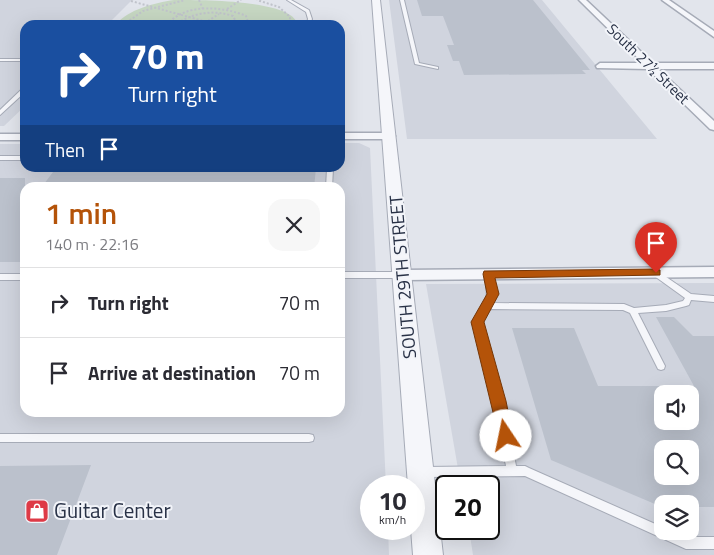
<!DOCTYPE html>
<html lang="en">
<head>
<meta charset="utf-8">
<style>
  body { margin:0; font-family:"Titillium Web",sans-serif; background:#f7f7f7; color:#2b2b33; height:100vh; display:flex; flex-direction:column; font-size:19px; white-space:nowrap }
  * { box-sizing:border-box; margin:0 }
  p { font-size:16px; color:#7c7c81 }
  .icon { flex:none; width:28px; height:28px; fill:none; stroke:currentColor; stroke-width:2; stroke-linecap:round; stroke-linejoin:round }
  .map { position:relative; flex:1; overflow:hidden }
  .sheet { position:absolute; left:20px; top:182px; width:325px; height:235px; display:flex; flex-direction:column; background:#fff; border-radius:15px; box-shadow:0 5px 20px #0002 }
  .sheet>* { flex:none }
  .banner { position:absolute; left:20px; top:20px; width:325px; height:152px; border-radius:15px; box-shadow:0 5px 20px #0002; background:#1a4fa0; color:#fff; overflow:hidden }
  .buttons { position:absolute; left:654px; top:385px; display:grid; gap:10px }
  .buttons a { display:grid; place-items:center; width:45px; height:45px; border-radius:10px; background:#fff; box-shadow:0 5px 20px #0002; font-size:25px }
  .speed { position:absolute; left:360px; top:475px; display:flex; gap:10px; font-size:25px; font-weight:700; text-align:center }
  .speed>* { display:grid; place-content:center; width:65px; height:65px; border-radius:50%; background:#fff; box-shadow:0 5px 20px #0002; line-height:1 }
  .speed small { font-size:12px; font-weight:400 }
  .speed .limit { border:2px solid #111; border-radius:8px; background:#fff; color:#111 }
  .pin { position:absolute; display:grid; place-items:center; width:42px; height:42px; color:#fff; margin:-51px -21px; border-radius:50% 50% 50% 0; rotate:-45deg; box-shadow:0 0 5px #0007 }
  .pin .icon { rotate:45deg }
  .me { position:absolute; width:55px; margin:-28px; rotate:349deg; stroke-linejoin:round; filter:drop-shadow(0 0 4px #0008) }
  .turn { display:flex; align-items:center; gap:18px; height:105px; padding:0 25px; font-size:22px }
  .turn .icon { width:65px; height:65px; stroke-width:2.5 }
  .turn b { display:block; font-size:35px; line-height:42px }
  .then { display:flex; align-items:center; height:48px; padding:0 25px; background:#0003; gap:10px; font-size:19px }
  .round { display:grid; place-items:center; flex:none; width:52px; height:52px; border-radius:15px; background:#f7f7f7 }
  .summary { display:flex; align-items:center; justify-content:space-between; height:85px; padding:0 25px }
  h1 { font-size:30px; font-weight:600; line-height:38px; color:#b45309 }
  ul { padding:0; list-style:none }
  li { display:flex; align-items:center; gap:15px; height:70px; padding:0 25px; border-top:1px solid #e1e1e2 }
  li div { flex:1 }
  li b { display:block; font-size:19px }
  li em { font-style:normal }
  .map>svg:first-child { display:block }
  .built { fill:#d0d4de; fill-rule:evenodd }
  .green { fill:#c6d7c2 }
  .building { fill:#bbc1cc; fill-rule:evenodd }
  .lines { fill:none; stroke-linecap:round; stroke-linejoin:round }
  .service-casing { stroke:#a6abb7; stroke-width:2 }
  .minor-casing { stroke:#a6abb7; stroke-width:3 }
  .tertiary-casing { stroke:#a6abb7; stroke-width:2 }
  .path { stroke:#c0c3cb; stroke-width:2; stroke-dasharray:2 2; stroke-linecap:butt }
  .service { fill:#f5f6fa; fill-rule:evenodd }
  .minor { fill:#f5f6fa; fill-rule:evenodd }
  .tertiary { fill:#f5f6fa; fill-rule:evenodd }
  .route { fill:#b45309; stroke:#753606 }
  .labels { text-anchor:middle; stroke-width:4; stroke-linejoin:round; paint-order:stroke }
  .far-street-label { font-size:15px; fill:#283146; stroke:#f2f4f9 }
  .street-label { font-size:18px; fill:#283146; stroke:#f2f4f9 }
  .near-poi-label { font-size:21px; fill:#283146; stroke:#f2f4f9; text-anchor:start }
</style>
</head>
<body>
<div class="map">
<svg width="714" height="555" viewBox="0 0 714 555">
  <rect width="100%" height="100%" fill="#e2e5ec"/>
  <path class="built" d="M 0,0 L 132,0 L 107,25 L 25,25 L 25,106 L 4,126 L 0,126 Z
    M 389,0 L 542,0 L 657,139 L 407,139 Z
    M 340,143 L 359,143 L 370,148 L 386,486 L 371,486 L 371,529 L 388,529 L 389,555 L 0,555 L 0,144 L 25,144 L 25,168 L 340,168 ZM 25,188 L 340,188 L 340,412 L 25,412 Z
    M 714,283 L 714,555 L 473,555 L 469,529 L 489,529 L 489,486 L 461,486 L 426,284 ZM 662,394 L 690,394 L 690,421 L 662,421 ZM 662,449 L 690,449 L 690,476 L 662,476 ZM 662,504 L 690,504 L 690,531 L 662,531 Z"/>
  <path class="green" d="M 174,0 C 203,0 285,0 296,21 L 294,25 L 115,25 C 129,9 154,3 174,0 Z"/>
  <path class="building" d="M 417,0 L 533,0 L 590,70 L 582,70 L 586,74 L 464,75 L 459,61 L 453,61 L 447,45 L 454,45 L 443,16 L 422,16 Z
    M 56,168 L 316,168 L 314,188 L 41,188 Z
    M 0,178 L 25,178 L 25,262 L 0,262 Z
    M 656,317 L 674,317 L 693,336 L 714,336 L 714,507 L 690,507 L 690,504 L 662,504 L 662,507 L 551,460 L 512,328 L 574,328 L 598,386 L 662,386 L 662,421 L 690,421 L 690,386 L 694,386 ZM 662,449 L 690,449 L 690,476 L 662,476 Z
    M 91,465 L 57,555 L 0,555 L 0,466 Z"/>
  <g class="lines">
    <g class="service-casing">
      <path id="service" d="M 287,0 L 291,0 L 309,10 L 312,19 L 310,25 L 306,25 L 308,19 L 306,12 Z
        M 400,0 L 404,0 L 419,63 L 438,67 L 438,69 L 415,64 Z
        M 0,59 L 25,59 L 25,61 L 0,61 Z
        M 23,88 L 25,88 L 25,92 L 0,115 L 0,110 Z
        M 0,156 L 25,156 L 25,160 L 0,160 Z
        M 327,168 L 333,168 L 332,188 L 326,188 Z
        M 656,270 L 691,294 L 714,296 L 714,302 L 691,300 L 689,305 L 686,306 L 666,311 L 638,313 L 665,366 L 664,369 L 661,370 L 658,369 L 630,313 L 623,310 L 490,309 L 482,322 L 504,401 L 516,466 L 525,466 L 529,468 L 662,527 L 662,531 L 673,531 L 686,537 L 714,537 L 714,549 L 686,549 L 525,476 L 425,477 L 421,475 L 420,472 L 421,469 L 425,467 L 506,466 L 494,401 L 474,322 C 486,302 490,298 484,274 L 485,272 L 491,272 L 492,274 L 495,294 L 493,303 L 624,304 L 634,308 L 666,305 L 683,301 L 685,298 L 653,275 L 652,273 Z
        M 340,272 L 400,272 L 404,275 L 400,278 L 340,278 Z
        M 0,274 L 25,274 L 25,280 L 0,280 Z
        M 0,434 L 309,434 L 313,435 L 314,438 L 313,441 L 309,442 L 0,442 Z"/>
    </g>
    <g class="minor-casing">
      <path id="minor" d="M 579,0 L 586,0 L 653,63 L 714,63 L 714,69 L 658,69 L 714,121 L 714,130 L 710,129 L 648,69 L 597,68 L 596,66 L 600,63 L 643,63 Z
        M 662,0 L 669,0 L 714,31 L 714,37 Z
        M 340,133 L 390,133 L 395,136 L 390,139 L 340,139 Z
        M 0,134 L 25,134 L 25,140 L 0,140 Z
        M 714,267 L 714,277 L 403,280 L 396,275 L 403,270 Z"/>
    </g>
    <g class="tertiary-casing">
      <path id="tertiary" d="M 372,0 L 380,0 L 443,555 L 413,555 L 411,529 L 414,529 L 414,486 L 408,486 Z"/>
    </g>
    <path class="path" d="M 199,0 L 203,9
      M 131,1 L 207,22 L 209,25
      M 227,9 L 241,0
      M 208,21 L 219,14
      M 126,22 L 168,22
      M 123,25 L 143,11 L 185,0
      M 167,25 C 184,3 223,6 246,16 L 248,22
      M 180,25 L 181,21 C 198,12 215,10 233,16 L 236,22 L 232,25
      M 192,25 L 207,22 L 290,21 L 290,17 L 279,7 L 257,0"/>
    <use href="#service" class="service"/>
    <use href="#minor" class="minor"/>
    <use href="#tertiary" class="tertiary"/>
  </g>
  <path class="route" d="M 656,269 L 660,270 L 660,275 L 495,278 L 499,294 L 484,322 L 506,401 L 513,436 L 511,441 L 506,443 L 500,441 L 471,322 L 487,294 L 483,274 L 484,271 Z"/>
  <defs>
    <g id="shop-square" transform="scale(1.25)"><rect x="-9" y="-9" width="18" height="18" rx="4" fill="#de3a46" stroke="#f2f4f9"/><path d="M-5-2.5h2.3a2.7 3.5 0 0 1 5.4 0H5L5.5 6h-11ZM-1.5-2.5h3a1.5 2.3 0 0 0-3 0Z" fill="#fff"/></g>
  </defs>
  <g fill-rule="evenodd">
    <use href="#shop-square" x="37" y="511"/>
  </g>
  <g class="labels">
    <g class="far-street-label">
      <text transform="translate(648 64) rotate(44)" y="5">South 27½ Street</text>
    </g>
    <g class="street-label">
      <text transform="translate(403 277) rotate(-95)" y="6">SOUTH 29TH STREET</text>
    </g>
    <g class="near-poi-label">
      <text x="54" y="518">Guitar Center</text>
    </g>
  </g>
</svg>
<div class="buttons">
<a><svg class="icon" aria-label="sound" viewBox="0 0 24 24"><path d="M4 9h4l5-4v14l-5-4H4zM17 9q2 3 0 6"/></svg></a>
<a><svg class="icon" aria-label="search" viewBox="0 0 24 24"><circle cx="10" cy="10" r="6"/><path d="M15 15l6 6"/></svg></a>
<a><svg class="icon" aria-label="layers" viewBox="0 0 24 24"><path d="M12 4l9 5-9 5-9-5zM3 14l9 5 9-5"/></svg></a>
</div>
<div class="speed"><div>10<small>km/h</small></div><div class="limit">20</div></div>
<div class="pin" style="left:656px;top:273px;background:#d93025"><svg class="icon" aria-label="arrive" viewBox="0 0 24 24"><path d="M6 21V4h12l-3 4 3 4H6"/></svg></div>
<svg class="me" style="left:506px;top:436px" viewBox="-20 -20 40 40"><circle r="19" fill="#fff"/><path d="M0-13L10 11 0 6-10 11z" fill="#b45309"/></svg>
<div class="banner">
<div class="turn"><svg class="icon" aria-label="right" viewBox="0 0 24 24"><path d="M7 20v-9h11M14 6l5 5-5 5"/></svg><div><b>70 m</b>Turn right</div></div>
<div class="then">Then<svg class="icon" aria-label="arrive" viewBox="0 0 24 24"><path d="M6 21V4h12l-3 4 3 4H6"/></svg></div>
</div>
<section class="sheet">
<div class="summary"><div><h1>1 min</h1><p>140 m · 22:16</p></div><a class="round"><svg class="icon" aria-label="close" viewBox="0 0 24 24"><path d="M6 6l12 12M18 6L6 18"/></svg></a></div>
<ul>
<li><svg class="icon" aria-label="right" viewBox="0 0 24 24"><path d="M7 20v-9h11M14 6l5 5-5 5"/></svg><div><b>Turn right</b></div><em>70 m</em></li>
<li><svg class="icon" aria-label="arrive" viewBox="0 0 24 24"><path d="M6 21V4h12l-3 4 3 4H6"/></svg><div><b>Arrive at destination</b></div><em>70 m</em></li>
</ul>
</section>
</div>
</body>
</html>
